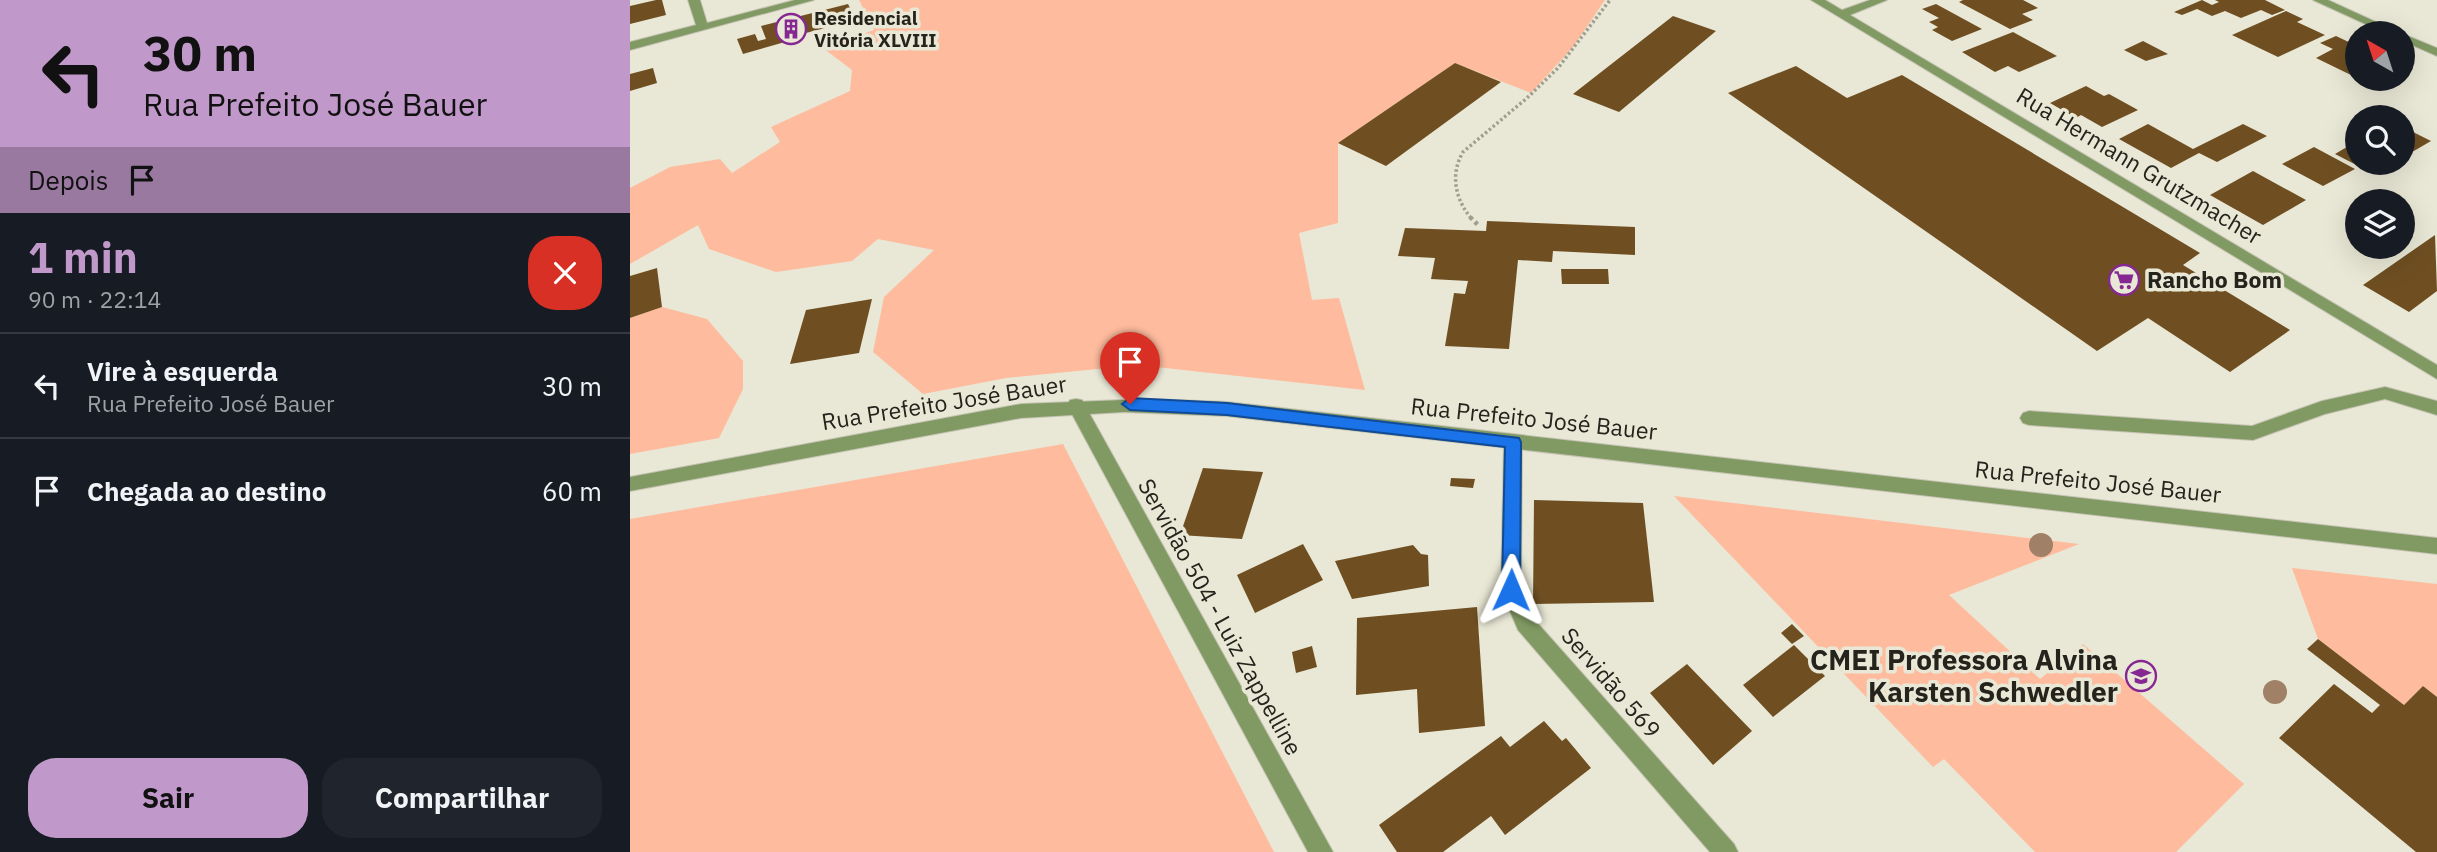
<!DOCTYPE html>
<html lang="pt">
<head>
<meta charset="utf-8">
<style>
  body { margin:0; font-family:"IBM Plex Sans",sans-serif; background:#20242c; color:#f1f3f6; height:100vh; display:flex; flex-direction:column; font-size:26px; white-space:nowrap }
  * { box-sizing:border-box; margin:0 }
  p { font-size:23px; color:#9ea1a6 }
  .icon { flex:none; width:38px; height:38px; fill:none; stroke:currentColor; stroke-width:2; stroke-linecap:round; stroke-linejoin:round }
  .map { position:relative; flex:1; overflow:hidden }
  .panel { display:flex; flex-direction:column; background:#171b24; width:630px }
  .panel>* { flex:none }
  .guide { background:#c098c9; color:#111; overflow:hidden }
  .needle { width:46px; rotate:321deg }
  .buttons { position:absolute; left:1715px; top:21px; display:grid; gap:14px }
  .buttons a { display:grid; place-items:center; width:70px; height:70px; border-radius:50%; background:#171b24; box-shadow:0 7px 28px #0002; font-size:35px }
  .pin { position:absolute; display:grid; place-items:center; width:60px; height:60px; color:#fff; margin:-72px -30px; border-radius:50% 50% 50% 0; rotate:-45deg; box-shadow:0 0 7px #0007 }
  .pin .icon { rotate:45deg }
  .me { position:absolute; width:77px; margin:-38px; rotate:1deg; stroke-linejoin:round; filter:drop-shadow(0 0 5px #0008) }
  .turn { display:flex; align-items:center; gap:24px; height:147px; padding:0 28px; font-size:32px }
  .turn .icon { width:91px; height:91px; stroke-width:2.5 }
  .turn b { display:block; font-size:49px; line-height:60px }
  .then { display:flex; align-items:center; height:66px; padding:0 28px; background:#0003; gap:14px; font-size:26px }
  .round { display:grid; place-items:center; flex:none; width:74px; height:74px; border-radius:28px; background:#20242c }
  .overview { display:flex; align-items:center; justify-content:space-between; height:119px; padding:0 28px }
  h1 { font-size:42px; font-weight:800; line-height:52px; color:#c098c9 }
  .primary-button { display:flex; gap:14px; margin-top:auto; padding:14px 28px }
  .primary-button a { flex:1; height:80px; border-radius:28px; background:#c098c9; color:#111; font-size:28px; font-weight:800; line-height:80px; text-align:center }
  .primary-button a+a { background:#20242c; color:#f1f3f6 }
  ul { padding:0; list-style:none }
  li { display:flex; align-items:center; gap:21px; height:105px; padding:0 28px; border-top:2px solid #363941 }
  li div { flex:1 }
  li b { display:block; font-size:26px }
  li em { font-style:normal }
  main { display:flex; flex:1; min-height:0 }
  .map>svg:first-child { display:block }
  .green { fill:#febb9d }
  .building { fill:#6f4f22 }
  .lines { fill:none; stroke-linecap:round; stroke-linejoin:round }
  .service-casing { stroke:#c6c4b4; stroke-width:2 }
  .minor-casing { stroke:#c6c4b4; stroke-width:2 }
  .tertiary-casing { stroke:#c6c4b4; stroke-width:2 }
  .path-far1 { stroke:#9f9e90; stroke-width:3.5; stroke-dasharray:2.5 2.5; stroke-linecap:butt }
  .path { stroke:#9f9e90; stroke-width:4.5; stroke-dasharray:3.5 3.5; stroke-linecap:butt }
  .service { fill:#819a63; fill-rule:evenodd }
  .minor { fill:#819a63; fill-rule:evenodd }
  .tertiary { fill:#819a63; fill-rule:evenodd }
  .tree { fill:#a08066 }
  .route { fill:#1a73e8; stroke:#114b97; stroke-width:2 }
  .labels { text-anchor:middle; stroke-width:7; stroke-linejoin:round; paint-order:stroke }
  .far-poi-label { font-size:19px; font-weight:bold; fill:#24231c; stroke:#e9e7d5; text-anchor:start }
  .street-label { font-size:23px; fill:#24231c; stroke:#e9e7d5 }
  .poi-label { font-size:23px; font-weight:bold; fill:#24231c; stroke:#e9e7d5; text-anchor:start }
  .near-poi-label { font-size:28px; font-weight:bold; fill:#24231c; stroke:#e9e7d5; text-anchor:end }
</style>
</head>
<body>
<main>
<section class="panel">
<div class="guide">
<div class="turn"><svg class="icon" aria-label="left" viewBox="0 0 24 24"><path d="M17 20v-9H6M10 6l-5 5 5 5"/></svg><div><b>30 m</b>Rua Prefeito José Bauer</div></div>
<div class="then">Depois<svg class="icon" aria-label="arrive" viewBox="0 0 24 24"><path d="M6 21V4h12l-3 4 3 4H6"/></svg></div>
</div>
<div class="overview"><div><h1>1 min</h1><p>90 m · 22:14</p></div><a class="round" style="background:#d93025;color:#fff"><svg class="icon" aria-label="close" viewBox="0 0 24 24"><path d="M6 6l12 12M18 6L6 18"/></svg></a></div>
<ul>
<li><svg class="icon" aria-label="left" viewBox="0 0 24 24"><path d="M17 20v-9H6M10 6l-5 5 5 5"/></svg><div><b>Vire à esquerda</b><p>Rua Prefeito José Bauer</p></div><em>30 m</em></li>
<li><svg class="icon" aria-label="arrive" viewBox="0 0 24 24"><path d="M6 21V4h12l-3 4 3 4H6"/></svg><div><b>Chegada ao destino</b></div><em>60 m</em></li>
</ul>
<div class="primary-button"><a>Sair</a><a>Compartilhar</a></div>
</section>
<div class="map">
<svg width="1807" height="852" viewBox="0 0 1807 852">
  <rect width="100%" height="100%" fill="#e9e7d5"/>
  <path class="green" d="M 229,0 L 975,0 L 943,47 L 901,93 L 825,63 L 708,143 L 708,223 L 669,233 L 682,300 L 709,298 L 735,390 L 508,365 L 376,378 L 293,394 L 243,352 L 254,297 L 304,250 L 248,239 L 222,261 L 146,272 L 79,249 L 68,225 L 0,264 L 0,188 L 40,167 L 90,159 L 102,173 L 150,142 L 141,127 L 220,91 L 222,70 L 193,48 L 244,30 Z
    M 32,307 L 77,319 L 113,361 L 113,389 L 89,438 L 0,454 L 0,318 Z
    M 433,444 L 644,852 L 0,852 L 0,519 Z
    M 1044,496 L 1449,544 L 1319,595 L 1410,679 L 1453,644 L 1614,784 L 1546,852 L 1405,852 L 1314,759 L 1303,767 Z
    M 1662,568 L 1807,584 L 1807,697 L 1793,686 L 1774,705 L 1688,639 Z"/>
  <path class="building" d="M 26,0 L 32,0 L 36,15 L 0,24 L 0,6 Z
    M 1333,0 L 1393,0 L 1408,8 L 1392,14 L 1403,20 L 1380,29 L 1329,2 Z
    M 1572,0 L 1582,5 L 1589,2 L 1585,0 L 1635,0 L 1655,10 L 1642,15 L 1631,10 L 1611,18 L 1595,11 L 1582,16 L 1567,9 L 1552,15 L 1544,12 Z
    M 218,4 L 226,20 L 172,34 L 160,37 L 162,40 L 113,54 L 107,39 L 125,34 L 128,41 L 136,39 L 131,26 Z
    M 1306,4 L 1352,29 L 1322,41 L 1302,30 L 1308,27 L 1299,22 L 1309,18 L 1292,9 Z
    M 1656,11 L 1673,19 L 1667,22 L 1695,35 L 1648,57 L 1602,35 Z
    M 1043,16 L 1086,31 L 989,112 L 943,94 Z
    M 1383,32 L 1427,56 L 1389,72 L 1378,66 L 1365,72 L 1332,52 Z
    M 1706,36 L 1727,46 L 1727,73 L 1723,76 L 1686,58 L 1703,49 L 1690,43 Z
    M 1513,41 L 1538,54 L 1516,61 L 1494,50 Z
    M 825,63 L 871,82 L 756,166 L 708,143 Z
    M 1166,66 L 1217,98 L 1272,75 L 1570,253 L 1553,265 L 1660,330 L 1600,372 L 1518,318 L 1467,351 L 1098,93 Z
    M 23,68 L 27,83 L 0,91 L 0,74 Z
    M 1456,86 L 1474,96 L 1479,94 L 1508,110 L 1472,127 L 1451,115 L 1446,118 L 1420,103 Z
    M 1518,124 L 1563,149 L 1613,124 L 1637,136 L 1587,162 L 1569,153 L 1541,168 L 1489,139 Z
    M 1773,127 L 1801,141 L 1777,155 L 1773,153 Z
    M 1727,141 L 1727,163 L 1759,163 L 1742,173 L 1705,154 Z
    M 1684,147 L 1725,169 L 1693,186 L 1652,164 Z
    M 1623,171 L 1676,200 L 1633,225 L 1580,195 Z
    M 857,221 L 1005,227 L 1005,255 L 923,251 L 922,262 L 888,260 L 879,349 L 815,346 L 824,293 L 835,294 L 838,281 L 801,279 L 805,258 L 768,256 L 775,228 L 856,231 Z
    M 1805,235 L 1807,291 L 1779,312 L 1733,285 Z
    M 27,268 L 32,307 L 0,318 L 0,276 Z
    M 931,269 L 978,269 L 979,284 L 932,284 Z
    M 242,299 L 229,353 L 160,364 L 176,310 Z
    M 573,468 L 633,472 L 612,539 L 550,535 Z
    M 821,478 L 845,479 L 843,488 L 820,486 Z
    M 904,500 L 1013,503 L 1024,602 L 903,604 Z
    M 673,544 L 693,580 L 625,613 L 607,575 Z
    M 783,545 L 791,554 L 798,555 L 799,586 L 722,599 L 705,561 Z
    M 847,607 L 855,726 L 789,733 L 787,689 L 726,695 L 727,618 Z
    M 1162,624 L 1174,636 L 1162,644 L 1151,633 Z
    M 1688,639 L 1774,705 L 1793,686 L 1807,697 L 1807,852 L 1786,852 L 1649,738 L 1704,684 L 1742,713 L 1750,705 L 1677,649 Z
    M 1164,645 L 1195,676 L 1143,717 L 1113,685 Z
    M 682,646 L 687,667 L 666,673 L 662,652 Z
    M 1057,664 L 1122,731 L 1083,765 L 1020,693 Z
    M 914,721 L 932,741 L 936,738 L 961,768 L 875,835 L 861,816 L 813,852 L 767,852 L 749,825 L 871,736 L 880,747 Z"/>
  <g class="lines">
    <g class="service-casing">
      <path id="service" d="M 1755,387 L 1807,401 L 1807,415 L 1755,399 L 1695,414 L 1623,440 L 1399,425 L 1393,423 L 1390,418 L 1393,413 L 1399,411 L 1622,426 L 1692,401 Z"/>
    </g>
    <g class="minor-casing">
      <path id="minor" d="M 58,0 L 70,0 L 77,23 L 165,0 L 184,0 L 0,50 L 0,42 L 66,25 Z
        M 1181,0 L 1195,0 L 1212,10 L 1240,0 L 1257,0 L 1220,15 L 1807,365 L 1807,379 Z
        M 1683,0 L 1698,0 L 1770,33 L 1755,33 Z
        M 1773,34 L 1807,48 L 1807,56 L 1773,41 Z
        M 446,399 L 452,400 L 703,852 L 678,852 L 437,405 L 440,400 Z
        M 883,435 L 889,437 L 892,442 L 891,590 L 903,618 L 1104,844 L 1108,852 L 1080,852 L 888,630 L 871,590 L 874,442 L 877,437 Z"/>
    </g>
    <g class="tertiary-casing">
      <path id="tertiary" d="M 519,399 L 597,402 L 1807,538 L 1807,554 L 597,416 L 494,412 L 391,418 L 0,491 L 0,477 L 391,404 Z"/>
    </g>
    <path class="path-far1" d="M 841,218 C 825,199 820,174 833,152 L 897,98 L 928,68 L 980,0"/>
    <path class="path" d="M 840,217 L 849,226"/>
    <use href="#service" class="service"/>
    <use href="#minor" class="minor"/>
    <use href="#tertiary" class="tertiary"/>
  </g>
  <g class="tree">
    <circle cx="1411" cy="545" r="12"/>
    <circle cx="1645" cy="692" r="12"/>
  </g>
  <path class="route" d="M 500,398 L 597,403 L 889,438 L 891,442 L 890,590 L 888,595 L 881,597 L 875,595 L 872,590 L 875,447 L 597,415 L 500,410 L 492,404 Z"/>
  <defs>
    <g id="building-ring" transform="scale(1.575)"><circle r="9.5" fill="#e9e7d5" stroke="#852892" stroke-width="1.5"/><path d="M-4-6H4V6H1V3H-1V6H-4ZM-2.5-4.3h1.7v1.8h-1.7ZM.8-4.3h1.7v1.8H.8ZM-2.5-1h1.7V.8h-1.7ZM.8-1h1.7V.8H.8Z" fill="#852892"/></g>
    <g id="supermarket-ring" transform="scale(1.575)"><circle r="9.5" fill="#e9e7d5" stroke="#852892" stroke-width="1.5"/><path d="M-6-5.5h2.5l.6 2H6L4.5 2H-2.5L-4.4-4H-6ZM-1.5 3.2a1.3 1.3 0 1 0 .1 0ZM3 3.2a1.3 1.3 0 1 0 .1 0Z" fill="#852892"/></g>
    <g id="school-ring" transform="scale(1.575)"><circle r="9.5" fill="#e9e7d5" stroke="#852892" stroke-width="1.5"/><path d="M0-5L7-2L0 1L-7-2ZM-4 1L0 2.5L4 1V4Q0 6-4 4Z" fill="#852892"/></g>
  </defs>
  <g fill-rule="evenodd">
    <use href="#building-ring" x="161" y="29"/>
    <use href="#supermarket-ring" x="1494" y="280"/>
    <use href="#school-ring" x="1511" y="676"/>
  </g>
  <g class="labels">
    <g class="far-poi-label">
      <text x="184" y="25">Residencial<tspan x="184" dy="22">Vitória XLVIII</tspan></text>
    </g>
    <g class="street-label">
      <text transform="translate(1509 166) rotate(31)" y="8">Rua Hermann Grutzmacher</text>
      <text transform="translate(314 403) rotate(-9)" y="8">Rua Prefeito José Bauer</text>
      <text transform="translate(904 419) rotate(6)" y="8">Rua Prefeito José Bauer</text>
      <text transform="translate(1468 482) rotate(6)" y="8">Rua Prefeito José Bauer</text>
      <text transform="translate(590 617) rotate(61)" y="8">Servidão 504 - Luiz Zappelline</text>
      <text transform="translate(981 683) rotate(49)" y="8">Servidão 569</text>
    </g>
    <g class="poi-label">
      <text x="1517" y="288">Rancho Bom</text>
    </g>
    <g class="near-poi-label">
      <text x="1488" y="670">CMEI Professora Alvina<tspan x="1488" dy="32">Karsten Schwedler</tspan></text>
    </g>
  </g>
</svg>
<div class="buttons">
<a><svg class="needle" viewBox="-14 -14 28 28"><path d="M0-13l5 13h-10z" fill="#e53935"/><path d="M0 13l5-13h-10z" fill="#9ea1a6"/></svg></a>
<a><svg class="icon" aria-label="search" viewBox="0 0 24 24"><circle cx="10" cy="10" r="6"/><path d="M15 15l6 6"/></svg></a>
<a><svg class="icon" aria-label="layers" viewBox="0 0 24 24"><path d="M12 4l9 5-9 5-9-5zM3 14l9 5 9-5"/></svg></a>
</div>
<div class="pin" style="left:500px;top:404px;background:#d93025"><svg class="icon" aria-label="arrive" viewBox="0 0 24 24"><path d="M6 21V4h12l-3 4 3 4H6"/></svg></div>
<svg class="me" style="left:881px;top:590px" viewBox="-20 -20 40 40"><path d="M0-17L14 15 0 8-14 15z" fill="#1a73e8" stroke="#fff" stroke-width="4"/></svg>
</div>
</main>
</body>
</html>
